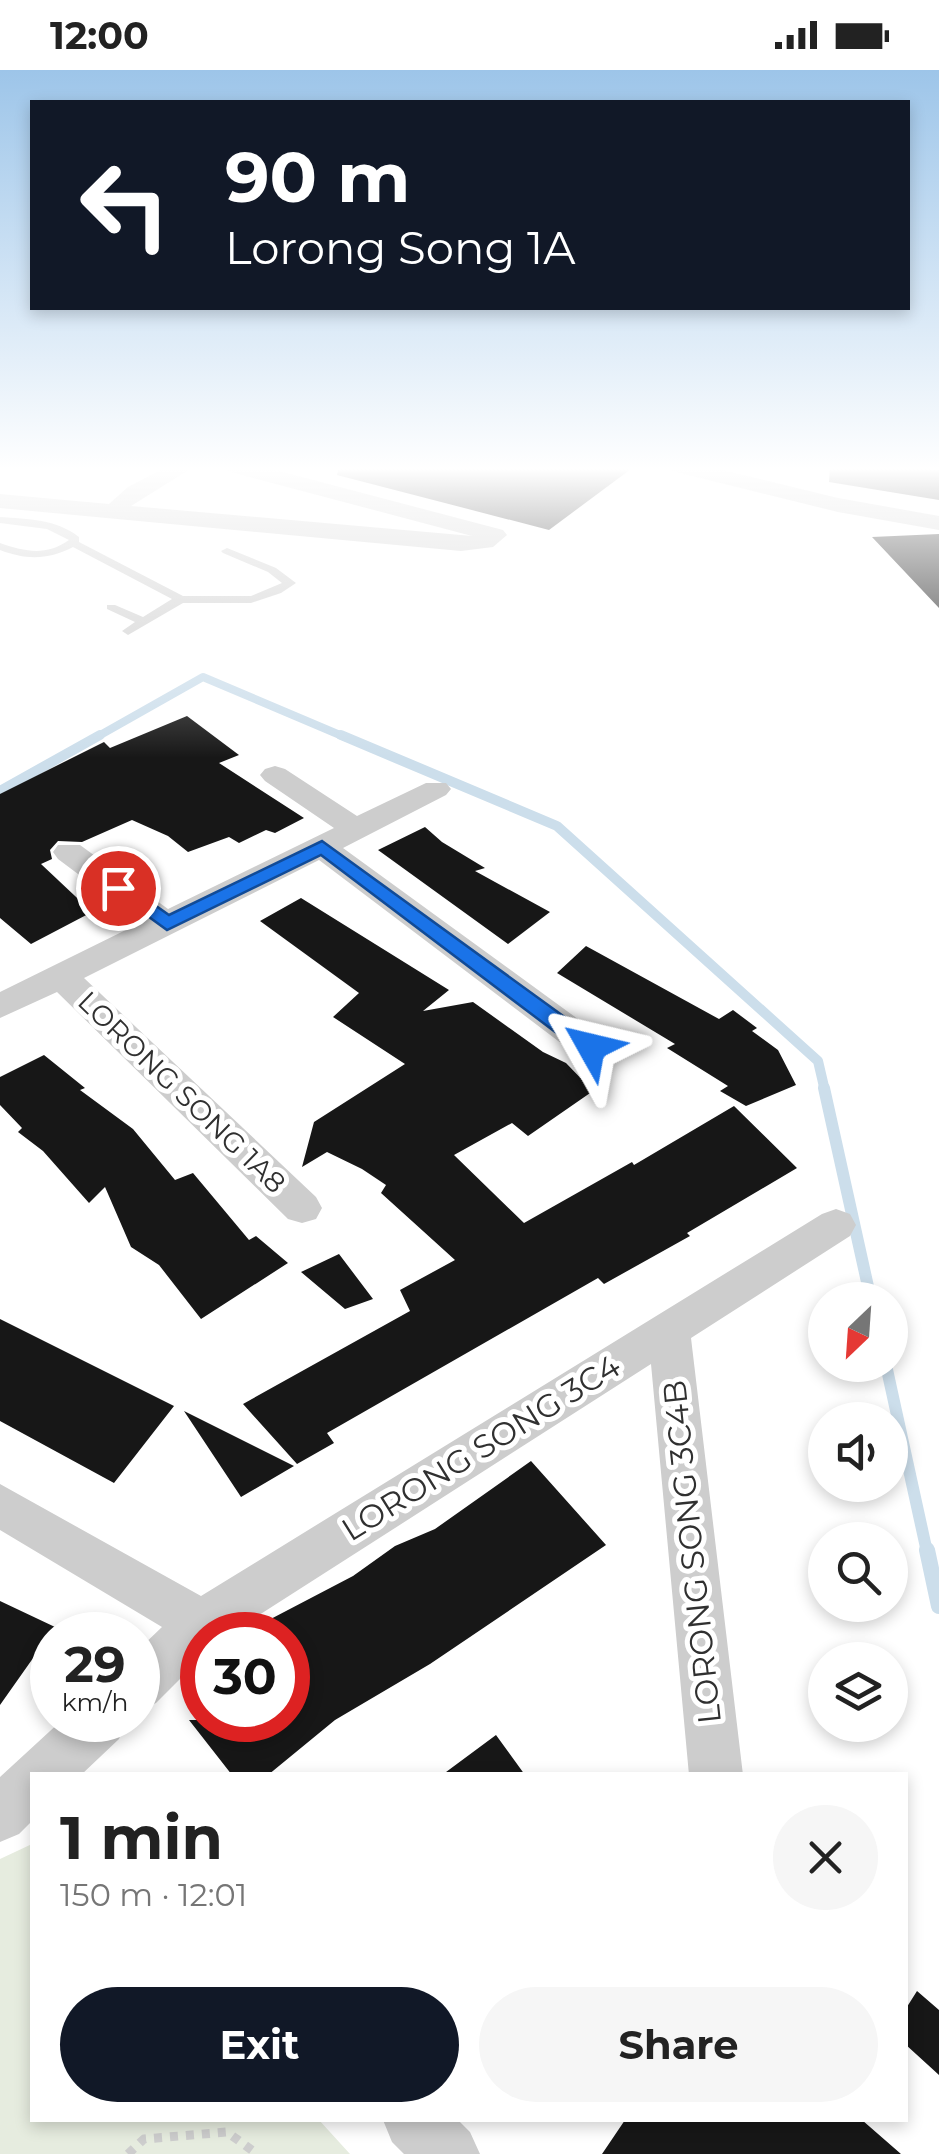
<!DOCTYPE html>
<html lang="en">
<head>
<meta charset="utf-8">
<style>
  body { margin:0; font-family:Montserrat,sans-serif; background:#f6f6f6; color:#222; height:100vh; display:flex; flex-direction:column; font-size:38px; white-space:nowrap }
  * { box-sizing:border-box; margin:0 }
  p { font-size:32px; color:#767676 }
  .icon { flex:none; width:55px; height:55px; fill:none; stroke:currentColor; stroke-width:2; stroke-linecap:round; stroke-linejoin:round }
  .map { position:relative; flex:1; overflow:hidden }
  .side { position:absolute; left:30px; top:1702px; width:878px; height:350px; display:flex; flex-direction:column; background:#fff; border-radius:0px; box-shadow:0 5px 15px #0003 }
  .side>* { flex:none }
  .banner { position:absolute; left:30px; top:30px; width:880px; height:210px; border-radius:0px; box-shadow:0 5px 15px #0003; background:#111827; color:#fff; overflow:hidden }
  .needle { width:65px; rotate:205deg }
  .fabs { position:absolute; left:808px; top:1212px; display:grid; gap:20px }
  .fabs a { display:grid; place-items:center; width:100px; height:100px; border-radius:50%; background:#fff; box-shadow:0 5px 15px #0003; font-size:50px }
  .speed { position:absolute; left:30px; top:1542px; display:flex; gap:20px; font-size:50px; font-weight:700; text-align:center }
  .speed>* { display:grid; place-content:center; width:130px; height:130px; border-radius:50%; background:#fff; box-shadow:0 5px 15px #0003; line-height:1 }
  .speed small { font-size:25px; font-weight:400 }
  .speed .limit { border:15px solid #d22; background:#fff; color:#111 }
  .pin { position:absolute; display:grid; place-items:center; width:85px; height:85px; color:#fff; margin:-42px; border:5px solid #fff; border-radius:50%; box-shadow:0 2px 10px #0007 }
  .me { position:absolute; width:110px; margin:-55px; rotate:307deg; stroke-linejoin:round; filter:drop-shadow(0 0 8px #0008) }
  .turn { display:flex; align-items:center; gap:35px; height:210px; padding:0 30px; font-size:45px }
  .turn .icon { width:130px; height:130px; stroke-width:2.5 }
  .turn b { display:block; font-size:70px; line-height:85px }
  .round { display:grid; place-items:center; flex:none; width:105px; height:105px; border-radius:52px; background:#f6f6f6 }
  .summary { display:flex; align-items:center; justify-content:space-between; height:170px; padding:0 30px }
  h1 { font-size:60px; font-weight:700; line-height:75px }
  .cta { display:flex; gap:20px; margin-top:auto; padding:20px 30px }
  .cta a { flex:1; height:115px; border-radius:60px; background:#111827; color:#fff; font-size:40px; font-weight:700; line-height:115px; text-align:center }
  .cta a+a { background:#f6f6f6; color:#222 }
  .status { display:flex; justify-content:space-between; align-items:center; height:70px; padding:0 50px; background:#fff; direction:ltr }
  .status svg { height:28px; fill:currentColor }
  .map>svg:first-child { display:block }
  .green { fill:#e6ecdf }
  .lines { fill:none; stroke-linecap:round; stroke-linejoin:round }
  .stream-far3 { stroke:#ccdeeb; stroke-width:8 }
  .stream-far2 { stroke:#ccdeeb; stroke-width:10 }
  .stream-far1 { stroke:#ccdeeb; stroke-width:12 }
  .stream { stroke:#ccdeeb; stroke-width:16 }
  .building { fill:#171717 }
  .path { stroke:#cdcdcd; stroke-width:9; stroke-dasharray:8 8; stroke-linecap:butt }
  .lane { fill:#cdcdcd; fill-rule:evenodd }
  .street { fill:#cdcdcd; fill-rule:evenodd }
  .route { fill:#1a73e8; stroke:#114b97; stroke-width:2.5 }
  .labels { text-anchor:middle; stroke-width:10; stroke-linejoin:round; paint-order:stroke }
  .street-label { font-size:28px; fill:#303030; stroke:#fff }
  .near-street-label { font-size:32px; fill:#303030; stroke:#fff }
</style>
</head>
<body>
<div class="status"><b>12:00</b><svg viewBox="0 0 49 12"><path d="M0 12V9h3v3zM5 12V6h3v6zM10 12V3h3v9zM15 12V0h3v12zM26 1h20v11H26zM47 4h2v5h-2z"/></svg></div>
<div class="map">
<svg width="939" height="2084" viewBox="0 0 939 2084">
  <rect width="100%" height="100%" fill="#fff"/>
  <path class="green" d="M 32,1774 L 32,2050 L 319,2050 L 350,2084 L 0,2084 L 0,1789 Z"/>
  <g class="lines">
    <path class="stream-far3" d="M 95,668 L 203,607 L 347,668"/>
    <path class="stream-far2" d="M 341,665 L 557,756 L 818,991 L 825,1021
      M 0,721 L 100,665"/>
    <path class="stream-far1" d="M 824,1018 L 871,1230
      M 886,1295 L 927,1482"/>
    <path class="stream" d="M 927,1480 L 939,1536"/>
  </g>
  <path class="building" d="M 339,396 L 635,396 L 549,460 L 337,405 Z
    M 830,396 L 912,396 L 939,400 L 939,430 L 829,412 Z
    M 939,464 L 939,538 L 872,467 Z
    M 187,646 L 239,685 L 219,693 L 304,748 L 275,763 L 266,760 L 239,773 L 229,767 L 188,782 L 168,766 L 132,750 L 82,772 L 58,771 L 50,780 L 52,789 L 41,794 L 92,842 L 31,874 L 0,848 L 0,724 L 104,672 L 110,678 Z
    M 425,757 L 442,772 L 485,798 L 475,801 L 550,842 L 508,874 L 378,780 Z
    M 301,828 L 449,920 L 423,941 L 473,932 L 543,982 L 566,993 L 593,1021 L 528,1066 L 512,1053 L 454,1085 L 524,1153 L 632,1092 L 634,1095 L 734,1036 L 797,1098 L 687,1163 L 690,1166 L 604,1214 L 598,1208 L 327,1363 L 334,1373 L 297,1394 L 243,1334 L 410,1241 L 400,1220 L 455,1190 L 381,1123 L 386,1115 L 362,1099 L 327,1082 L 302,1097 L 314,1052 L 405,994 L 333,947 L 359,923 L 260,851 Z
    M 586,876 L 719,949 L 733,940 L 757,958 L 752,961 L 778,980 L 796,1015 L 746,1036 L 720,1021 L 728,1016 L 667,978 L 675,974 L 557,903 Z
    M 44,985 L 85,1018 L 80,1020 L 133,1059 L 175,1110 L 193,1103 L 249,1170 L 256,1166 L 288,1193 L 201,1249 L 159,1195 L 131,1177 L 105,1117 L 89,1133 L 43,1081 L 18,1062 L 22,1058 L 0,1035 L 0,1007 Z
    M 339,1184 L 373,1229 L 345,1239 L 301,1202 Z
    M 0,1249 L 174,1336 L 114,1413 L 0,1351 Z
    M 184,1341 L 294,1396 L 241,1427 Z
    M 531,1391 L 606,1475 L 430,1594 L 335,1650 L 268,1705 L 232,1705 L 189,1650 L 288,1650 L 288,1565 L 240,1565 L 353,1506 L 395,1476 L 435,1459 Z
    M 0,1531 L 55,1557 L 0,1635 Z
    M 496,1665 L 525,1705 L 442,1705 Z
    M 917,1921 L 939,1940 L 939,2005 L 905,1974 L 905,1940 Z
    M 625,2050 L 862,2050 L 901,2084 L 602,2084 Z"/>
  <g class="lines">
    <path class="path" d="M 128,2084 L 144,2069 L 227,2062 L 257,2084"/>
    <path class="lane" d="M 0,447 C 28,449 56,449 79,467 L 79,472 L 183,526 L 251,526 L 282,513 L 268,502 L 223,483 L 221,481 L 227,478 L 276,498 L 296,513 L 281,523 L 251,533 L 183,533 L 128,565 L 122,561 L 135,552 L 107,539 L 107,535 L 115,535 L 143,547 L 172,529 L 73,477 C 48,490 26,490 0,480 L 0,473 C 26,482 46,486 69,470 L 47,459 L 0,453 Z"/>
    <path class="street" d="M 168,396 L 195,396 L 131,436 L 472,466 L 227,401 L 224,396 L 260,396 L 503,460 L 507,465 L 493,477 L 461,481 L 0,438 L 0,424 L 109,434 L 128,417 Z
      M 669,396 L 706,396 L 838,428 L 939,446 L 939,460 L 838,442 L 672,401 Z
      M 275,696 L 285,699 L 357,746 L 426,713 L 446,713 L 451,719 L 446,725 L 343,778 L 604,968 L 609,977 L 604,986 L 591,989 L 578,986 L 319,790 L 84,908 L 316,1127 L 322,1138 L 316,1149 L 302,1153 L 288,1149 L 57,922 L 0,948 L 0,922 L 142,852 L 58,789 L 53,782 L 58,775 L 80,775 L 168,839 L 334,758 L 265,711 L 260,705 L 265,699 Z
      M 836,1139 L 850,1144 L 856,1155 L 850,1166 L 691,1268 L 743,1705 L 689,1705 L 651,1294 L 228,1565 L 202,1565 L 202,1587 L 156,1633 L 138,1641 L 138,1580 L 162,1557 L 0,1460 L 0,1414 L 201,1526 L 822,1144 Z
      M 62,1650 L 126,1650 L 119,1669 L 81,1705 L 32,1705 L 32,1751 L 19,1764 L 0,1772 L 0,1707 Z
      M 383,2050 L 458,2050 L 470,2062 L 480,2084 L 404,2084 L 392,2072 Z"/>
  </g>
  <linearGradient id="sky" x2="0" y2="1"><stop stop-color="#9dc5e9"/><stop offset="0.58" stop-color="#fff"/><stop offset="1" stop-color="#fff" stop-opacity="0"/></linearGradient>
  <rect width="939" height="688" fill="url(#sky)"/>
  <path class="route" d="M 322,771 L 599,972 L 602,977 L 599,983 L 583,983 L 321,785 L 167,860 L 109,818 L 112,814 L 125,814 L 169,845 Z"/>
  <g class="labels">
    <g class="street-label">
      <text transform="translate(182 1022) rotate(44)" y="10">LORONG SONG 1A8</text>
    </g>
    <g class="near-street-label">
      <text transform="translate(481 1378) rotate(-32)" y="11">LORONG SONG 3C4</text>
      <text transform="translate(692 1482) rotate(-96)" y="11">LORONG SONG 3C4B</text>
    </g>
  </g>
</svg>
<div class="fabs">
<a><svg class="needle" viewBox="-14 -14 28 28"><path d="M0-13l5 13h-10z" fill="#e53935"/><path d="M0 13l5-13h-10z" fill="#767676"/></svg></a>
<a><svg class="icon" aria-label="sound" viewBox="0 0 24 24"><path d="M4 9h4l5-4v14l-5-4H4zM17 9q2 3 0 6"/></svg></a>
<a><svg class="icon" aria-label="search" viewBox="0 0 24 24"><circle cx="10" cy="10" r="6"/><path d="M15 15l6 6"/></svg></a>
<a><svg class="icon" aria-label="layers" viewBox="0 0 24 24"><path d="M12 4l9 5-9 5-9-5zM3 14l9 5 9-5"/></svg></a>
</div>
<div class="speed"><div>29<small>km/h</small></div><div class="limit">30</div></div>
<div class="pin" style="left:118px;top:818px;background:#d93025"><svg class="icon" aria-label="arrive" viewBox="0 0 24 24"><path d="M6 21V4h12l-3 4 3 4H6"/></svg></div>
<svg class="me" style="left:591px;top:977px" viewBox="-20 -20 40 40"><path d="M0-17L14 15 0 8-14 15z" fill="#1a73e8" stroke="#fff" stroke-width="4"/></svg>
<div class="banner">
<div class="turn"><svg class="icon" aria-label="left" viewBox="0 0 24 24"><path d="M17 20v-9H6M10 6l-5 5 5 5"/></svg><div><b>90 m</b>Lorong Song 1A</div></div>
</div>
<section class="side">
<div class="summary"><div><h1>1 min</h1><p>150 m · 12:01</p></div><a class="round"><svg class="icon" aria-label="close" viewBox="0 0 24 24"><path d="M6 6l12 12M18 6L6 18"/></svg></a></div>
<div class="cta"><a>Exit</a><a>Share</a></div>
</section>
</div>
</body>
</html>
